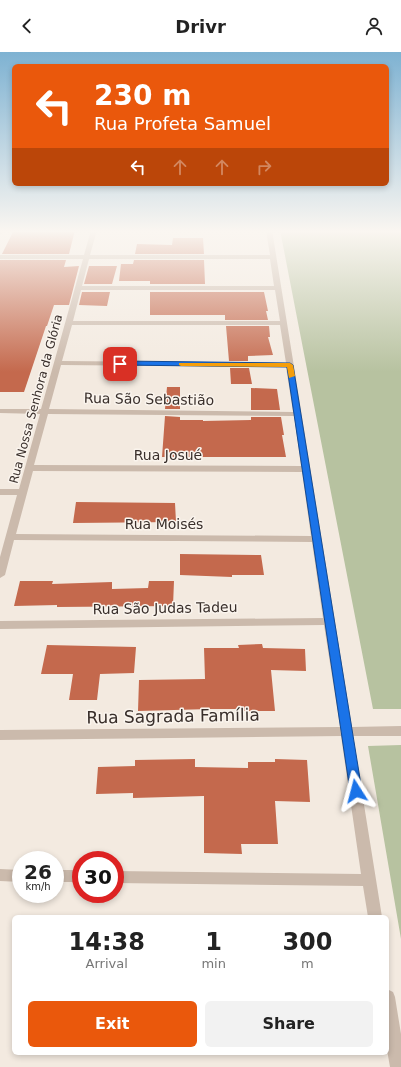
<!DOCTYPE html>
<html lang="en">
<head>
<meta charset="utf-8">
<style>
  body { margin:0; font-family:"DejaVu Sans",sans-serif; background:#f2f2f2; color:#222; height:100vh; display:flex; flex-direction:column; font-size:15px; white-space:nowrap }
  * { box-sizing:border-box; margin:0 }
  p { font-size:13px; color:#767676 }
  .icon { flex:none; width:22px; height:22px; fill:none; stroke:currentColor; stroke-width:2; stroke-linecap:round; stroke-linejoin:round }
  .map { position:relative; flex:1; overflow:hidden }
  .drawer { position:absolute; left:12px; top:863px; width:377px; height:140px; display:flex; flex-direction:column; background:#fff; border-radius:6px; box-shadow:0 2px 6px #0003 }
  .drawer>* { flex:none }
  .banner { position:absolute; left:12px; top:12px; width:377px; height:122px; border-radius:6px; box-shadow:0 2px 6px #0003; background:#ea580c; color:#fff; overflow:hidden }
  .speed { position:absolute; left:12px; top:799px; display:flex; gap:8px; font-size:20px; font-weight:700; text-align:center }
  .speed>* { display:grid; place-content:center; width:52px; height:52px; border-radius:50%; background:#fff; box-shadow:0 2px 6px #0003; line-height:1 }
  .speed small { font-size:10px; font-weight:400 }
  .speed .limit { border:6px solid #d22; background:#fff; color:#111 }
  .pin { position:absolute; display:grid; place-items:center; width:34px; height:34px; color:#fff; margin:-17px; border-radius:8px; box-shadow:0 2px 6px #0006 }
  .me { position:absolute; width:44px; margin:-22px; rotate:351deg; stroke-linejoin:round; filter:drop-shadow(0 0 3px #0008) }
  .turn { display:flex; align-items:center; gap:14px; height:84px; padding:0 16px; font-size:18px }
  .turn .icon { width:52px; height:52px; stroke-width:2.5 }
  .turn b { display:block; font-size:28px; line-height:34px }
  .lanes { display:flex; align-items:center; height:38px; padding:0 16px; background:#0003; justify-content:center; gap:20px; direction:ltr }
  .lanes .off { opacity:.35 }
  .eta { display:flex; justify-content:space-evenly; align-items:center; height:68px; text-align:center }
  .eta b { font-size:24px; font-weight:700; line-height:28px }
  .primary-button { display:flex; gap:8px; margin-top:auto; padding:8px 16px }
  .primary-button a { flex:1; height:46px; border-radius:6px; background:#ea580c; color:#fff; font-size:16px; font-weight:700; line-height:46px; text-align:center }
  .primary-button a+a { background:#f2f2f2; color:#222 }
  header { display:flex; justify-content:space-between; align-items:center; height:52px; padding:0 16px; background:#fff; font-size:18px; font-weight:700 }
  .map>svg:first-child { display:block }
  .green { fill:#b7c2a0 }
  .building { fill:#c4694d }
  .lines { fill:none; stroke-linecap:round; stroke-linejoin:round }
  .street { fill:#cbbaac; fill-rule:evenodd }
  .route { fill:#1a73e8; stroke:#114b97 }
  .slow { fill:#f59e0b }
  .labels { text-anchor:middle; stroke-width:3; stroke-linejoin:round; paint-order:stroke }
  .far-street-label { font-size:12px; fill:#392f2b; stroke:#faf4ed }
  .street-label { font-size:14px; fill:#392f2b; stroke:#faf4ed }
  .near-street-label { font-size:17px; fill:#392f2b; stroke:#faf4ed }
</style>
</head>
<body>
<header><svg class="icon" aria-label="back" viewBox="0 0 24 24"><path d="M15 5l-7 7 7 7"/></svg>Drivr<svg class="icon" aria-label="person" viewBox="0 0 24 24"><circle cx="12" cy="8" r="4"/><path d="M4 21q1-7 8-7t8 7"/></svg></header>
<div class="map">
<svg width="401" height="1015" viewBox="0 0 401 1015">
  <rect width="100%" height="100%" fill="#f3eae0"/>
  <path class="green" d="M 280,178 L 401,178 L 401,657 L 373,657 Z
    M 401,693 L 401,887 L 368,694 Z"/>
  <path class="building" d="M 14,178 L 75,178 L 69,202 L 2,202 Z
    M 173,186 L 203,186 L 204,202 L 135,202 L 137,192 L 172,193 Z
    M 0,208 L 66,208 L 64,215 L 79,214 L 69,253 L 54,253 L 47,274 L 46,274 L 24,340 L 0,340 Z
    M 134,208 L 204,208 L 205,232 L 150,232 L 150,229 L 119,229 L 121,212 L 133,212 Z
    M 89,214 L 117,214 L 112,232 L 84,232 Z
    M 82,240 L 110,240 L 107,254 L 79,253 Z
    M 150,240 L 264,240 L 268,259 L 266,259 L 268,268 L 225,268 L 225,263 L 150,263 Z
    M 226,274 L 269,274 L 270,285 L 268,285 L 273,303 L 248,304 L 248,309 L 229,309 Z
    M 230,316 L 249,316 L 252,332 L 231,332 Z
    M 167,335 L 180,335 L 180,357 L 165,357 Z
    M 251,336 L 277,337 L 280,358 L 251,358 Z
    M 165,364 L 180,365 L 180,368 L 203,368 L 203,369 L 251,368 L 251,365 L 281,365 L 284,383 L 282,383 L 286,405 L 162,405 Z
    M 76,450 L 175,451 L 176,470 L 73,471 Z
    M 180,502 L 261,503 L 264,523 L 232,523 L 232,525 L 180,523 Z
    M 20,529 L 53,529 L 52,532 L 112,530 L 112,537 L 148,536 L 149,529 L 174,529 L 173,554 L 57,555 L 57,553 L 14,554 Z
    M 262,592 L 263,596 L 305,597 L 306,619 L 271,618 L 275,659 L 243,659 L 243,657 L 210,657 L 138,659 L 139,628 L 205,627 L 204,596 L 239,596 L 238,593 Z
    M 47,593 L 136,595 L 134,621 L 100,622 L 97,648 L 69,648 L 73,622 L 41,622 Z
    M 195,707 L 195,715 L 248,716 L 248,710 L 275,710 L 275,707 L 307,708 L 310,750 L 275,749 L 278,792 L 241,792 L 242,802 L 204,801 L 204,744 L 133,746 L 133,741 L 96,742 L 98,715 L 135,714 L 135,708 Z"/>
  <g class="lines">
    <path class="street" d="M 0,178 L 4,178 L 2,181 L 0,182 Z
      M 91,178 L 97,178 L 90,203 L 270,203 L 266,178 L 272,178 L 352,675 L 401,674 L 401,684 L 353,684 L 382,865 L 368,865 L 363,834 L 115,831 L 115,819 L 361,822 L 341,684 L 0,688 L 0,678 L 340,675 L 324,573 L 0,577 L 0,569 L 323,566 L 312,490 L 14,488 L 5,523 L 0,526 L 0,505 L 17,443 L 0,443 L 0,437 L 19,437 L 40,362 L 0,361 L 0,357 L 41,357 L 83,207 L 0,207 L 0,203 L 84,203 ZM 89,207 L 270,207 L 274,234 L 82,234 ZM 81,238 L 275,238 L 280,269 L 73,269 ZM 72,273 L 280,273 L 286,311 L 62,309 ZM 61,313 L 286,315 L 293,360 L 49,357 ZM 48,362 L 294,364 L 301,414 L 34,413 ZM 33,419 L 302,420 L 311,484 L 16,482 Z
      M 0,817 L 21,818 L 21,830 L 0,829 Z
      M 55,818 L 81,818 L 81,830 L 55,830 Z
      M 387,937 L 393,940 L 395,945 L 401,982 L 401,1015 L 390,1015 L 387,998 Z"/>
  </g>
  <linearGradient id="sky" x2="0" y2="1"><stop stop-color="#7eb2d2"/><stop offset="0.56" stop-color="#faf6f1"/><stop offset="1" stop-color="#faf6f1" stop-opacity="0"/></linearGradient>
  <rect width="401" height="320" fill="url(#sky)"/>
  <path class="route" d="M 120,309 L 290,311 L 293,313 L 362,739 L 360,742 L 356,744 L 351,742 L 350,739 L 287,315 L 118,313 L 117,312 Z"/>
  <path class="slow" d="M 179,311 L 290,311 L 293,313 L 295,324 L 289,326 L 287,315 L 181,314 L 179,313 Z"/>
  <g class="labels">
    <g class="far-street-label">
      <text transform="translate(36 347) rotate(-75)" y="4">Rua Nossa Senhora da Glória</text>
    </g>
    <g class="street-label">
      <text transform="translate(149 347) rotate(1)" y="5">Rua São Sebastião</text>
      <text x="168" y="408">Rua Josué</text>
      <text x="164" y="477">Rua Moisés</text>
      <text transform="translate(165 556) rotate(-1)" y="5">Rua São Judas Tadeu</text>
    </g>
    <g class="near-street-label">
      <text transform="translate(173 664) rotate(-1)" y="6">Rua Sagrada Família</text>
    </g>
  </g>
</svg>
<div class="speed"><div>26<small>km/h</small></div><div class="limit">30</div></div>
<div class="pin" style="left:120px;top:312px;background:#d93025"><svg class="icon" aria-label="arrive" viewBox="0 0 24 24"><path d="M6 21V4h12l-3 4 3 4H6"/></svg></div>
<svg class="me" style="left:356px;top:739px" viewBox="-20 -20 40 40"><path d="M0-17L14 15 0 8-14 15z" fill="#1a73e8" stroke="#fff" stroke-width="4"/></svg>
<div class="banner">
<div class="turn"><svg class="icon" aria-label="left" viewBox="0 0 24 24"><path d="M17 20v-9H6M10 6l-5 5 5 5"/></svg><div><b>230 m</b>Rua Profeta Samuel</div></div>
<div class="lanes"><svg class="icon" aria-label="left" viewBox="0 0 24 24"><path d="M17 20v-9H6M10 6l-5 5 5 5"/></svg><svg class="icon off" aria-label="ahead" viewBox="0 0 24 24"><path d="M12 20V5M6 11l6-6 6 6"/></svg><svg class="icon off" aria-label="ahead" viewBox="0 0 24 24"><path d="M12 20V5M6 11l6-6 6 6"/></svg><svg class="icon off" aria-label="right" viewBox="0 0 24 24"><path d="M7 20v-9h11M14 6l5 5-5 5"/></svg></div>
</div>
<section class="drawer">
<div class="eta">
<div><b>14:38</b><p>Arrival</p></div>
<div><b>1</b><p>min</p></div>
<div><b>300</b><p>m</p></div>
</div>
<div class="primary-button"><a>Exit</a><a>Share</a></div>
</section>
</div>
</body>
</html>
